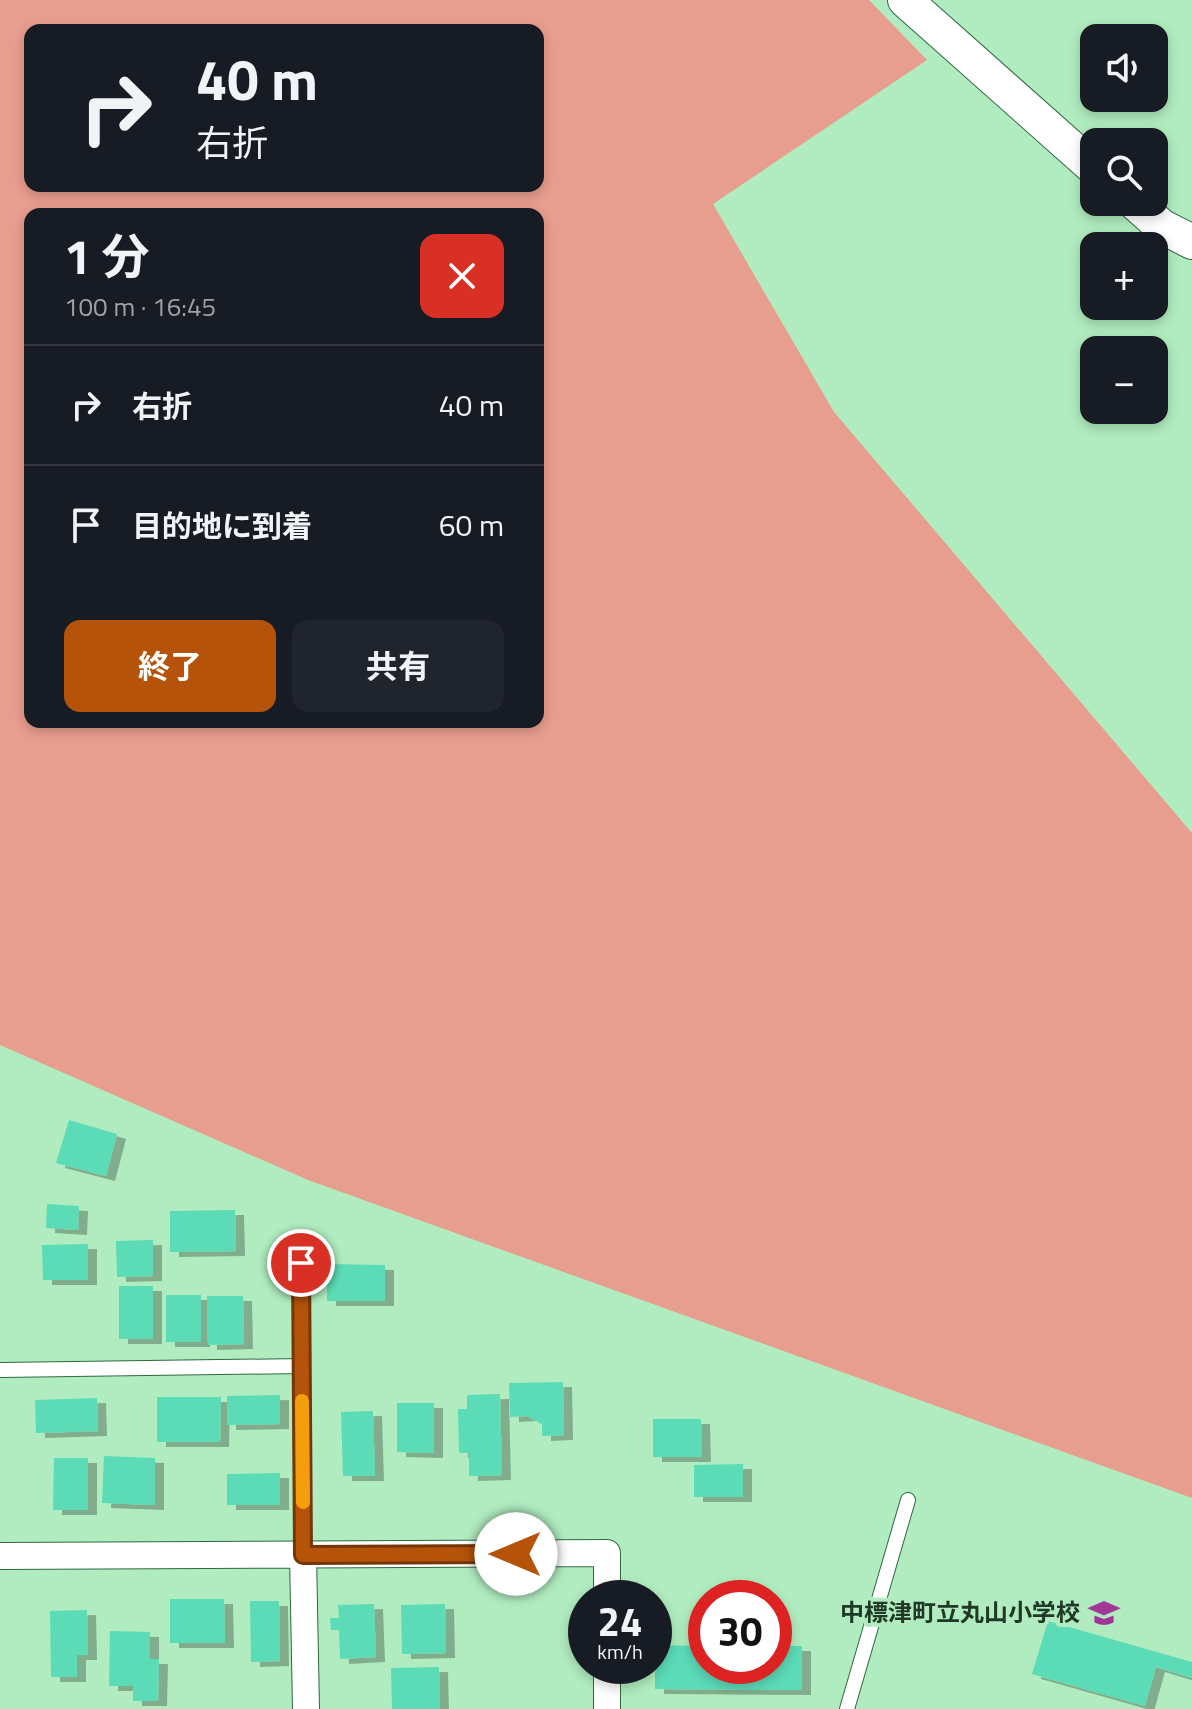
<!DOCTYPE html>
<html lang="ja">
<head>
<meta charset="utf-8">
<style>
  body { margin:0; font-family:"Titillium Web","Noto Sans JP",sans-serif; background:#20242c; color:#f1f3f6; height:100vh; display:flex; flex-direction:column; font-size:30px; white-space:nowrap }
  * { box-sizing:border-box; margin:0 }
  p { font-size:26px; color:#9ea1a6 }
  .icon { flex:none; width:44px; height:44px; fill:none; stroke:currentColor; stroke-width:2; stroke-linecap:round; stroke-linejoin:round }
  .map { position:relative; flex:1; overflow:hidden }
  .drawer { position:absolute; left:24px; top:208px; width:520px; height:520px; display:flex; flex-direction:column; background:#171b24; border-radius:16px; box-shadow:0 4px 12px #0003 }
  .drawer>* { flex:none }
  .guide { position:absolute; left:24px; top:24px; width:520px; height:168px; border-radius:16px; box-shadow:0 4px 12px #0003; background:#171b24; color:#f1f3f6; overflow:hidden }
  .buttons { position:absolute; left:1080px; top:24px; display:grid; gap:16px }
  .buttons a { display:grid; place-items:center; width:88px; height:88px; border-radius:16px; background:#171b24; box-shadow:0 4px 12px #0003; font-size:40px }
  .speed { position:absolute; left:568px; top:1580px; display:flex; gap:16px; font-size:40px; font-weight:700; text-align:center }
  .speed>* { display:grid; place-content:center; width:104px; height:104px; border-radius:50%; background:#171b24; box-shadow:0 4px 12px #0003; line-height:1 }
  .speed small { font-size:20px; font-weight:400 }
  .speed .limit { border:12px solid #d22; background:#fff; color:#111 }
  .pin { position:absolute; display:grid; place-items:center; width:68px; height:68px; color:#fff; margin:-34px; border:4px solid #fff; border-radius:50%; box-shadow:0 2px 8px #0007 }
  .me { position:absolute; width:88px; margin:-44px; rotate:270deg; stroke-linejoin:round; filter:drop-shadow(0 0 6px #0008) }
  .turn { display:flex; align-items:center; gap:28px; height:168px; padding:0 40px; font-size:36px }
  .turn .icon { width:104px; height:104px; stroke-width:2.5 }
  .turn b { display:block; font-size:56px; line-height:68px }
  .round { display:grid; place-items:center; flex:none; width:84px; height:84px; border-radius:16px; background:#20242c }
  .headline { display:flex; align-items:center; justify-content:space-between; height:136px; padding:0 40px }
  h1 { font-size:48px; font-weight:700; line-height:60px }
  .cta { display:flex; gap:16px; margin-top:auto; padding:16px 40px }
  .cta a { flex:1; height:92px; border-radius:16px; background:#b45309; color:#fff; font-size:32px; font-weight:700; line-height:92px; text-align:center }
  .cta a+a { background:#20242c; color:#f1f3f6 }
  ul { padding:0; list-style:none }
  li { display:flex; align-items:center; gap:24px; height:120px; padding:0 40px; border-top:2px solid #363941 }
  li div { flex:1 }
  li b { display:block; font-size:30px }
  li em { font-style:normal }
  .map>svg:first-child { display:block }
  .green { fill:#e89e8f; fill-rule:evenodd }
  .building { fill:#5bdbb7; filter:url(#shadow) }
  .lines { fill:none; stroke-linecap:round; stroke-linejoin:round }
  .service-casing { stroke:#2f6841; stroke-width:16 }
  .minor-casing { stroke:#2f6841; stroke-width:28 }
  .tertiary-casing { stroke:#2f6841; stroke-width:36 }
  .service { stroke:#fff; stroke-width:14 }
  .minor { stroke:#fff; stroke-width:26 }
  .tertiary { stroke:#fff; stroke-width:34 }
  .route-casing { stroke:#753606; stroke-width:20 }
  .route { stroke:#b45309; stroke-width:14 }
  .slow { stroke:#f59e0b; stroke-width:14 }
  .labels { text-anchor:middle; stroke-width:8; stroke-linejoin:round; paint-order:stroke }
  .poi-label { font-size:24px; font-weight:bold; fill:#203927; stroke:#b0ecbf; text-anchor:end }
</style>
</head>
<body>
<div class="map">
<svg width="1192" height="1709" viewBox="0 0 1192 1709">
  <defs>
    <filter id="shadow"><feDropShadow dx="9" dy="5" stdDeviation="0" flood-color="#0004"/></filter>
  </defs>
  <rect width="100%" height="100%" fill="#b0ecbf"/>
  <path class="green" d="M 0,0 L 869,0 L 927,60 L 713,204 L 834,412 L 1192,833 L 1192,1498 L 308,1180 L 0,1045 ZM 30,30 L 538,30 L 538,186 L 30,186 ZM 30,214 L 538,214 L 538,722 L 30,722 Z"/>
  <path class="building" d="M 69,1120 L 117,1134 L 106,1176 L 56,1163 Z
    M 47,1204 L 79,1206 L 78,1230 L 46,1228 Z
    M 235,1210 L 236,1251 L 170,1252 L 170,1211 Z
    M 153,1240 L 153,1276 L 117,1277 L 116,1241 Z
    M 88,1244 L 88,1280 L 43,1280 L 42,1245 Z
    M 327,1264 L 385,1265 L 385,1301 L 327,1301 Z
    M 119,1286 L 153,1286 L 153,1339 L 119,1339 Z
    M 166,1295 L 201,1295 L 201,1342 L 166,1342 Z
    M 207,1296 L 243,1296 L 244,1344 L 208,1345 Z
    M 563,1382 L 564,1435 L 542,1436 L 542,1424 L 527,1416 L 510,1417 L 509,1383 Z
    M 500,1394 L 502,1475 L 469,1476 L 469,1453 L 459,1453 L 458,1409 L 467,1409 L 467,1395 Z
    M 280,1395 L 280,1424 L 227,1425 L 227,1396 Z
    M 157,1397 L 221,1397 L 220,1442 L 157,1442 Z
    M 97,1398 L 98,1431 L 36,1433 L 35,1400 Z
    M 397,1403 L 434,1403 L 434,1453 L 397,1452 Z
    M 373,1411 L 375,1476 L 343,1476 L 341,1412 Z
    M 653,1419 L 701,1419 L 702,1457 L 653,1457 Z
    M 104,1456 L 155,1458 L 155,1505 L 102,1503 Z
    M 54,1458 L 88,1458 L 88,1510 L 53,1510 Z
    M 743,1464 L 743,1497 L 694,1497 L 694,1465 Z
    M 280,1473 L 280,1505 L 227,1505 L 227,1474 Z
    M 170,1599 L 224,1599 L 225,1643 L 170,1643 Z
    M 250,1601 L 279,1601 L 280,1661 L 251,1662 Z
    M 374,1604 L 376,1657 L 340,1659 L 339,1630 L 331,1630 L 330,1618 L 339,1618 L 338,1605 Z
    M 445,1604 L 446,1653 L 402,1654 L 401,1605 Z
    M 87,1610 L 88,1655 L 77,1655 L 77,1677 L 51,1677 L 50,1611 Z
    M 1048,1621 L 1192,1662 L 1192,1678 L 1156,1667 L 1145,1706 L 1032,1674 Z
    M 110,1631 L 150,1632 L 150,1659 L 159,1659 L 158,1701 L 133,1701 L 133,1686 L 109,1686 Z
    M 655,1645 L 706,1646 L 706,1666 L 774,1666 L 774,1646 L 802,1646 L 802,1690 L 655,1689 Z
    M 439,1667 L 440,1709 L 392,1709 L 391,1668 Z"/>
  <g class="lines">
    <g class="service-casing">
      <path id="service" d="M 301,1263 L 303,1555
        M 0,1370 L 302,1366
        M 847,1709 L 908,1500"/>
    </g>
    <g class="minor-casing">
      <path id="minor" d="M 303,1555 L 306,1709
        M 0,1556 L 607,1553 L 607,1598
        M 607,1666 L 607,1709"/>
    </g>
    <g class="tertiary-casing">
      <path id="tertiary" d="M 905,0 L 1094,168
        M 1134,202 L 1161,226 L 1192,242"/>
    </g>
    <use href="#service" class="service"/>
    <use href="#minor" class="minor"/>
    <use href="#tertiary" class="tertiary"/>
  </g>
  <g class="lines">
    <g class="route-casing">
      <path id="route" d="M 301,1263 L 303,1555 L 516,1554"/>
    </g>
    <use href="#route" class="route"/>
    <path class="slow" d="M 302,1401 L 303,1502"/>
  </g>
  <defs>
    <g id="school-bare" transform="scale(2.4)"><path d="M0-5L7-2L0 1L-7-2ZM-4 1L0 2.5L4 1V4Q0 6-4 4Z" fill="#a13697" stroke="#b0ecbf" stroke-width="2.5" paint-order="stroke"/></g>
  </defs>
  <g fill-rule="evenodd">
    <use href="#school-bare" x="1104" y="1613"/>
  </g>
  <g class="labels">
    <g class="poi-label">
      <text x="1080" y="1621">中標津町立丸山小学校</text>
    </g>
  </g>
</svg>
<div class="buttons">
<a><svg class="icon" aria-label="sound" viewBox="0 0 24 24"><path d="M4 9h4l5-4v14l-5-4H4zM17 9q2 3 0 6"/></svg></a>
<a><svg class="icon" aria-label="search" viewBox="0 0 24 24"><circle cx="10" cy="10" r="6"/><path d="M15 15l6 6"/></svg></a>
<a>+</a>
<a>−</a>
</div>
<div class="speed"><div>24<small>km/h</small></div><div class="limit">30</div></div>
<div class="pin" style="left:301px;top:1263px;background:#d93025"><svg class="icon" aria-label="arrive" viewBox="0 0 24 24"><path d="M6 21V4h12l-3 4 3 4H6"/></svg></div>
<svg class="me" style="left:516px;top:1554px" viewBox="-20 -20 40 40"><circle r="19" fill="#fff"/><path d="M0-13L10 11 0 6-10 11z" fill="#b45309"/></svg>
<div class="guide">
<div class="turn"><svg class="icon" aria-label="right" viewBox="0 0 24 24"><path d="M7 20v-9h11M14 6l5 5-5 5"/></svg><div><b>40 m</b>右折</div></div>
</div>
<section class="drawer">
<div class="headline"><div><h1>1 分</h1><p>100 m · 16:45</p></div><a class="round" style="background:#d93025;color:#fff"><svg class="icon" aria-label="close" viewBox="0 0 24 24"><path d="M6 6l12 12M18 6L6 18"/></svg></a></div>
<ul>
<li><svg class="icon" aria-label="right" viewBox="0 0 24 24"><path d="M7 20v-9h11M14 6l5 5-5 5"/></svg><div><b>右折</b></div><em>40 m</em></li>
<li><svg class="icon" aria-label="arrive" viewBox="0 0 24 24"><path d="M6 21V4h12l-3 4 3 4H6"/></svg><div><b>目的地に到着</b></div><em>60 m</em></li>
</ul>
<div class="cta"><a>終了</a><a>共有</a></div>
</section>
</div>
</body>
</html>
